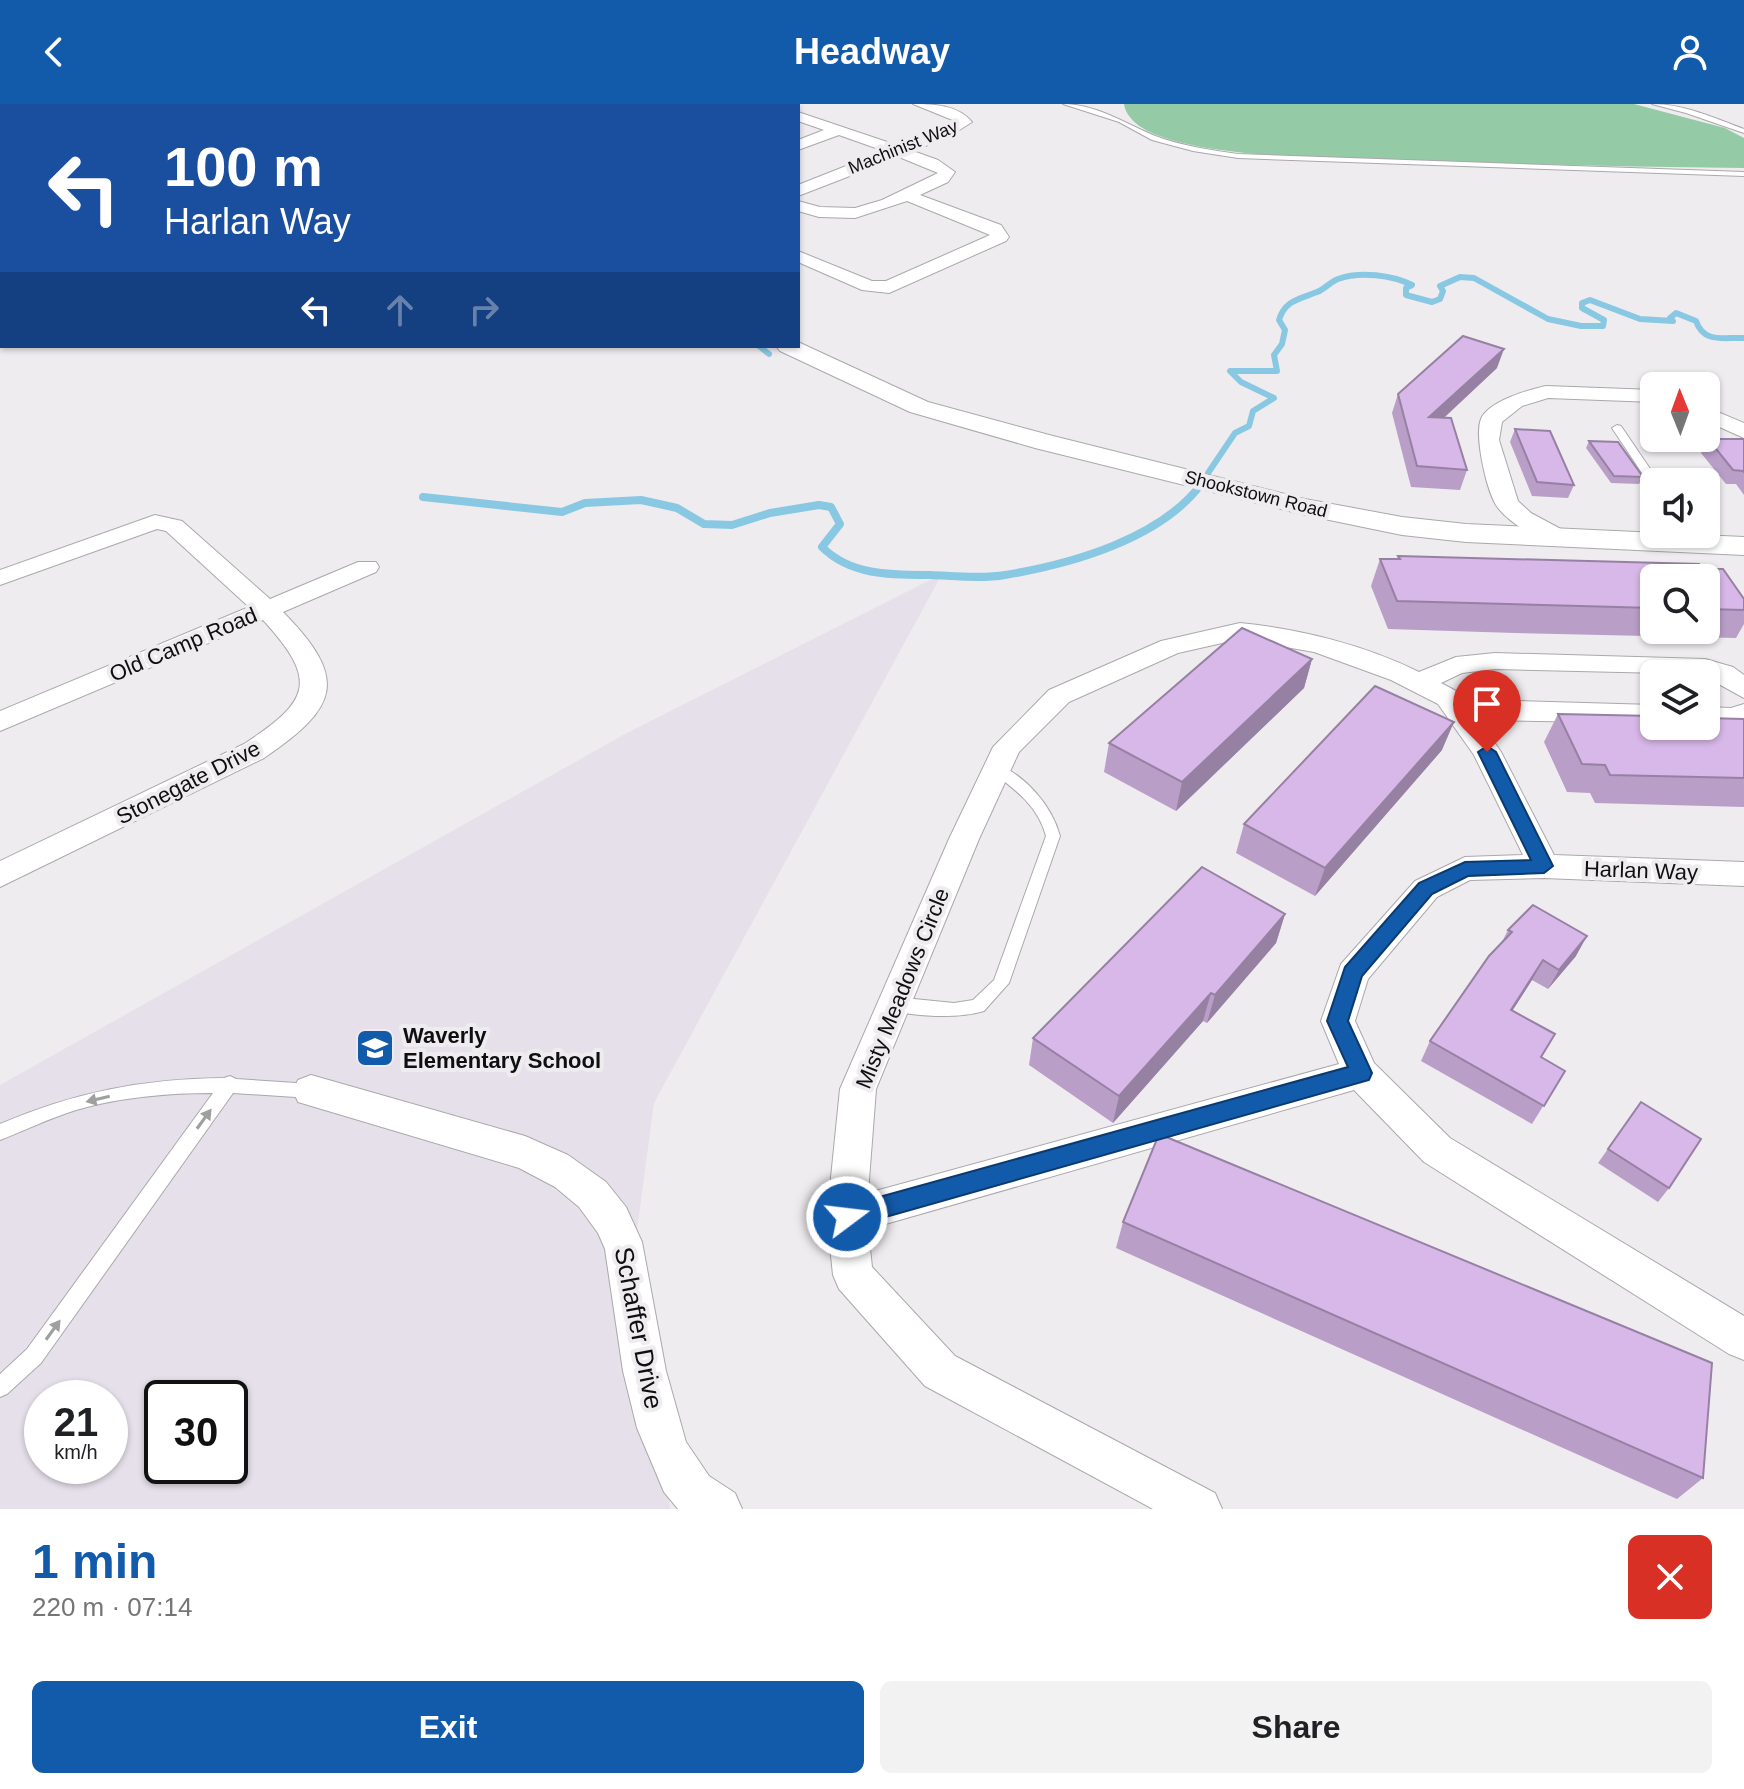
<!DOCTYPE html>
<html lang="en">
<head>
<meta charset="utf-8">
<style>
  body { margin:0; font-family:Arial,sans-serif; background:#f2f2f2; color:#202124; height:100vh; display:flex; flex-direction:column; font-size:30px; white-space:nowrap }
  * { box-sizing:border-box; margin:0 }
  p { font-size:26px; color:#757577 }
  .icon { flex:none; width:44px; height:44px; fill:none; stroke:currentColor; stroke-width:2; stroke-linecap:round; stroke-linejoin:round }
  .map { position:relative; height:1405px; overflow:hidden }
  .sheet { display:flex; flex-direction:column; background:#fff; flex:1 }
  .sheet>* { flex:none }
  .guide { position:absolute; left:0px; top:0px; width:800px; height:244px; box-shadow:0 2px 6px #0004; background:#1a4fa0; color:#fff; overflow:hidden }
  .needle { width:52px; rotate:359deg }
  .fabs { position:absolute; left:1640px; top:268px; display:grid; gap:16px }
  .fabs a { display:grid; place-items:center; width:80px; height:80px; border-radius:12px; background:#fff; box-shadow:0 2px 6px #0004; font-size:40px }
  .speed { position:absolute; left:24px; top:1276px; display:flex; gap:16px; font-size:40px; font-weight:700; text-align:center }
  .speed>* { display:grid; place-content:center; width:104px; height:104px; border-radius:50%; background:#fff; box-shadow:0 2px 6px #0004; line-height:1 }
  .speed small { font-size:20px; font-weight:400 }
  .speed .limit { border:4px solid #111; border-radius:12px; background:#fff; color:#111 }
  .pin { position:absolute; display:grid; place-items:center; width:68px; height:68px; color:#fff; margin:-82px -34px; border-radius:50% 50% 50% 0; rotate:-45deg; box-shadow:0 0 8px #0007 }
  .pin .icon { rotate:45deg }
  .me { position:absolute; width:88px; margin:-44px; rotate:75deg; stroke-linejoin:round; filter:drop-shadow(0 0 6px #0008) }
  .turn { display:flex; align-items:center; gap:28px; height:168px; padding:0 32px; font-size:36px }
  .turn .icon { width:104px; height:104px; stroke-width:2.5 }
  .turn b { display:block; font-size:56px; line-height:68px }
  .lanes { display:flex; align-items:center; height:76px; padding:0 32px; background:#0003; justify-content:center; gap:40px; direction:ltr }
  .lanes .off { opacity:.35 }
  .round { display:grid; place-items:center; flex:none; width:84px; height:84px; border-radius:12px; background:#f2f2f2 }
  .head { display:flex; align-items:center; justify-content:space-between; height:136px; padding:0 32px }
  h1 { font-size:48px; font-weight:700; line-height:60px; color:#125aaa }
  .primary-button { display:flex; gap:16px; margin-top:auto; padding:16px 32px }
  .primary-button a { flex:1; height:92px; border-radius:12px; background:#125aaa; color:#fff; font-size:32px; font-weight:700; line-height:92px; text-align:center }
  .primary-button a+a { background:#f2f2f2; color:#202124 }
  header { display:flex; justify-content:space-between; align-items:center; height:104px; padding:0 32px; background:#125aaa; color:#fff; font-size:36px; font-weight:700 }
  .map>svg:first-child { display:block }
  .built { fill:#e6e0ea; fill-rule:evenodd }
  .forest { fill:#95caa7 }
  .lines { fill:none; stroke-linecap:round; stroke-linejoin:round }
  .stream-far1 { stroke:#89c8e2; stroke-width:6 }
  .stream { stroke:#89c8e2; stroke-width:8 }
  .service-casing { stroke:#aaa8ab; stroke-width:2 }
  .minor-casing { stroke:#aaa8ab; stroke-width:2 }
  .tertiary-casing { stroke:#aaa8ab; stroke-width:2 }
  .service { fill:#fff; fill-rule:evenodd }
  .minor { fill:#fff; fill-rule:evenodd }
  .tertiary { fill:#fff; fill-rule:evenodd }
  .wall { fill:#b99ec8; fill-rule:evenodd }
  .shaded-wall { fill:#9681a3 }
  .building { fill:#d7b8e9; stroke:#9681a3; stroke-width:2 }
  .oneway { fill:#9f9f9f }
  .route { fill:#125aaa; stroke:#0c3a6e; stroke-width:2 }
  .labels { text-anchor:middle; stroke-width:8; stroke-linejoin:round; paint-order:stroke }
  .far-street-label { font-size:18px; fill:#0f0e10; stroke:#efecf0 }
  .street-label { font-size:22px; fill:#0f0e10; stroke:#efecf0 }
  .poi-label { font-size:22px; font-weight:bold; fill:#0f0e10; stroke:#efecf0; text-anchor:start }
  .near-street-label { font-size:26px; fill:#0f0e10; stroke:#efecf0 }
</style>
</head>
<body>
<header><svg class="icon" aria-label="back" viewBox="0 0 24 24"><path d="M15 5l-7 7 7 7"/></svg>Headway<svg class="icon" aria-label="person" viewBox="0 0 24 24"><circle cx="12" cy="8" r="4"/><path d="M4 21q1-7 8-7t8 7"/></svg></header>
<div class="map">
<svg width="1744" height="1405" viewBox="0 0 1744 1405">
  <rect width="100%" height="100%" fill="#efecf0"/>
  <path class="built" d="M 942,470 L 654,999 L 637,1126 L 670,1405 L 0,1405 L 0,981 L 625,630 ZM 42,1294 L 110,1294 L 110,1362 L 42,1362 ZM 162,1294 L 230,1294 L 230,1362 L 162,1362 Z"/>
  <path class="forest" d="M 1124,0 L 1634,0 L 1725,24 L 1744,34 L 1744,64 C 1621,63 1497,60 1374,55 C 1312,53 1214,53 1157,31 C 1143,26 1126,15 1124,0 Z"/>
  <g class="lines">
    <path class="stream-far1" d="M 759,242 L 769,250
      M 1200,381 L 1235,329 L 1249,322 L 1253,307 L 1274,294 L 1241,278 L 1230,267 L 1277,267 L 1274,251 L 1282,240 L 1285,226 L 1279,216 C 1285,196 1300,195 1317,188 C 1325,185 1330,178 1338,175 C 1360,167 1392,171 1412,181 L 1406,184 L 1406,191 L 1432,198 L 1440,195 L 1443,187 L 1440,182 L 1460,173 L 1474,174 L 1548,215 L 1581,222 L 1603,222 L 1604,216 L 1582,204 L 1582,199 L 1590,196 L 1640,215 L 1673,217 L 1670,214 L 1676,209 L 1696,217 C 1704,240 1724,233 1744,234"/>
    <path class="stream" d="M 423,393 L 562,408 L 585,399 L 641,396 L 677,404 L 704,420 L 732,421 L 770,409 L 819,401 L 831,403 L 840,420 L 822,443 C 851,472 892,471 931,471 C 955,472 982,475 1005,471 C 1071,460 1161,435 1202,379"/>
    <g class="service-casing">
      <path id="service" d="M 1063,0 C 1097,0 1127,21 1158,33 C 1183,42 1211,46 1238,50 L 1744,68 L 1744,72 L 1238,54 L 1193,47 L 1152,36 L 1119,18 Z
        M 1652,0 C 1684,0 1714,14 1744,25 L 1744,29 L 1686,9 Z
        M 1617,321 L 1621,322 L 1659,378 L 1654,378 L 1654,382 L 1650,381 L 1612,324 Z
        M 997,660 C 1026,672 1052,702 1060,732 L 1009,879 L 984,907 C 958,915 914,913 888,905 L 886,900 L 888,895 L 894,893 L 954,899 L 973,896 L 994,876 L 1046,732 C 1038,702 1016,686 992,668 L 990,665 Z
        M 230,972 L 236,975 L 311,980 L 317,982 L 319,987 L 317,992 L 311,994 L 233,989 L 41,1259 L 7,1290 L 0,1293 L 0,1270 L 27,1245 L 213,989 C 167,989 121,993 76,1006 C 50,1014 26,1026 0,1036 L 0,1020 C 75,988 142,975 224,974 Z"/>
    </g>
    <g class="minor-casing">
      <path id="minor" d="M 523,0 L 541,0 L 542,2 L 524,2 Z
        M 649,0 L 668,0 L 669,2 L 650,2 Z
        M 756,0 L 774,0 L 775,2 L 757,2 Z
        M 913,0 C 934,0 958,1 972,18 L 950,32 L 913,47 L 938,56 L 955,68 L 948,78 L 920,91 L 1001,121 L 1009,133 L 1006,137 L 889,189 L 862,186 L 798,158 L 798,147 L 872,177 L 886,177 L 990,131 L 907,97 L 855,114 L 819,113 L 798,107 L 798,97 L 820,103 L 855,104 L 882,96 L 938,69 L 899,53 L 798,92 L 798,81 L 884,47 L 839,31 L 798,46 L 798,36 L 824,26 L 798,17 L 798,8 L 899,42 L 955,17 Z
        M 1546,282 L 1654,286 L 1654,298 L 1548,294 L 1522,302 L 1502,318 L 1499,336 L 1518,397 L 1531,409 L 1570,430 L 1573,435 L 1570,440 L 1561,442 C 1540,437 1512,421 1498,404 C 1487,390 1474,332 1481,315 C 1489,297 1528,286 1546,282 Z
        M 1706,303 L 1744,319 L 1744,334 L 1706,317 Z
        M 155,411 L 182,417 L 270,495 L 358,458 L 376,458 L 379,463 L 376,468 L 283,508 C 349,575 339,603 264,654 L 0,783 L 0,757 L 244,640 C 310,597 319,577 263,516 L 0,627 L 0,607 L 249,503 L 166,427 L 157,425 L 0,481 L 0,466 Z
        M 1240,519 C 1300,525 1365,541 1419,568 L 1456,553 L 1495,549 L 1705,555 L 1733,563 L 1744,571 L 1744,594 L 1706,573 L 1706,570 L 1495,565 L 1462,569 L 1441,579 L 1458,588 L 1467,601 L 1485,596 L 1654,601 L 1654,619 L 1479,616 L 1501,648 L 1554,751 L 1744,758 L 1744,782 L 1544,774 L 1470,776 L 1437,793 L 1368,875 L 1355,917 L 1374,959 L 1450,1034 L 1744,1212 L 1744,1256 L 1729,1250 L 1424,1058 L 1354,986 L 868,1125 L 872,1163 L 955,1252 L 1215,1389 L 1222,1405 L 1153,1405 L 925,1282 L 839,1185 L 833,1171 L 827,1113 L 840,985 L 949,735 L 993,643 L 1049,586 L 1161,537 ZM 1240,535 L 1314,548 L 1391,576 L 1438,600 L 1474,651 L 1523,751 L 1465,753 L 1415,777 L 1341,860 L 1321,917 L 1339,960 L 868,1089 L 876,985 L 979,735 L 1019,648 L 1069,598 L 1178,549 Z
        M 1744,600 L 1744,620 L 1706,621 L 1706,603 L 1731,604 Z
        M 311,971 L 525,1032 L 568,1051 L 606,1078 L 626,1103 L 642,1138 L 666,1267 L 686,1338 L 709,1372 L 735,1389 L 742,1405 L 678,1405 L 664,1388 L 637,1324 L 623,1267 L 605,1145 L 598,1129 L 579,1103 L 555,1083 L 519,1064 L 298,998 L 293,987 L 298,976 Z"/>
    </g>
    <g class="tertiary-casing">
      <path id="tertiary" d="M 86,0 L 111,0 L 84,2 Z
        M 261,0 L 282,0 L 284,2 L 263,2 Z
        M 0,23 L 2,23 L 2,33 L 0,33 Z
        M 798,238 L 928,298 L 1053,332 L 1305,395 L 1402,413 L 1466,420 L 1744,433 L 1744,451 L 1466,438 L 1402,431 L 1305,411 L 1035,344 L 910,308 L 780,247 L 776,242 L 798,242 Z"/>
    </g>
    <use href="#service" class="service"/>
    <use href="#minor" class="minor"/>
    <use href="#tertiary" class="tertiary"/>
  </g>
  <path class="wall" d="M 1497,264 L 1444,314 L 1467,366 L 1460,386 L 1411,383 L 1392,309 L 1398,290 Z
    M 1515,325 L 1574,381 L 1568,394 L 1532,392 L 1510,338 Z
    M 1708,335 L 1744,335 L 1744,391 L 1736,380 L 1726,380 L 1701,349 Z
    M 1589,337 L 1643,373 L 1639,380 L 1611,379 L 1586,344 Z
    M 1398,452 L 1702,465 L 1744,495 L 1744,520 L 1736,534 L 1515,529 L 1388,525 L 1371,482 L 1380,455 L 1397,455 ZM 1654,474 L 1706,474 L 1706,526 L 1654,526 Z
    M 1312,555 L 1304,584 L 1176,707 L 1104,668 L 1109,639 Z
    M 1558,610 L 1744,615 L 1744,703 L 1595,699 L 1590,689 L 1567,688 L 1544,638 Z
    M 1442,646 L 1315,792 L 1236,749 L 1244,720 Z
    M 1285,810 L 1276,839 L 1207,919 L 1203,917 L 1113,1019 L 1029,961 L 1033,934 Z
    M 1508,826 L 1576,852 L 1548,885 L 1532,876 L 1512,907 L 1541,953 L 1565,967 L 1532,1020 L 1421,957 L 1430,937 L 1502,838 Z
    M 1641,998 L 1669,1084 L 1658,1098 L 1598,1059 Z
    M 1123,1118 L 1703,1374 L 1677,1395 L 1116,1144 Z"/>
  <path class="shaded-wall" d="M 1504,245 L 1497,264 L 1423,333 L 1429,313 Z
    M 1312,555 L 1304,584 L 1176,707 L 1182,678 Z
    M 1454,618 L 1442,646 L 1315,792 L 1325,764 Z
    M 1285,810 L 1276,839 L 1207,919 L 1215,891 Z
    M 1587,832 L 1576,852 L 1548,885 L 1559,866 Z
    M 1543,856 L 1532,876 L 1500,926 L 1511,906 Z
    M 1211,889 L 1203,917 L 1113,1019 L 1119,992 Z"/>
  <path class="building" d="M 1463,232 L 1504,245 L 1429,313 L 1451,314 L 1467,366 L 1417,362 L 1398,290 Z
    M 1515,325 L 1550,327 L 1574,381 L 1537,378 Z
    M 1708,335 L 1744,335 L 1744,368 L 1743,367 L 1733,366 Z
    M 1589,337 L 1618,338 L 1643,373 L 1614,372 Z
    M 1398,452 L 1699,460 L 1702,465 L 1723,465 L 1744,495 L 1744,506 L 1706,505 L 1706,474 L 1654,474 L 1654,504 L 1397,497 L 1380,455 L 1400,455 Z
    M 1242,524 L 1312,555 L 1182,678 L 1109,639 Z
    M 1375,582 L 1454,618 L 1325,764 L 1244,720 Z
    M 1558,610 L 1654,612 L 1654,622 L 1706,622 L 1706,614 L 1744,615 L 1744,674 L 1610,671 L 1605,661 L 1582,660 Z
    M 1202,763 L 1285,810 L 1215,891 L 1211,889 L 1119,992 L 1033,934 Z
    M 1533,801 L 1587,832 L 1559,866 L 1543,856 L 1511,906 L 1555,930 L 1541,953 L 1565,967 L 1544,1002 L 1430,937 L 1489,852 L 1512,828 L 1508,826 Z
    M 1641,998 L 1701,1035 L 1669,1084 L 1608,1045 Z
    M 1159,1030 L 1712,1259 L 1703,1374 L 1123,1118 Z"/>
  <defs><path id="oneway-solid" d="M-6-.8H1V-3.2L6.5 0L1 3.2V.8H-6Z" transform="scale(2)"/></defs>
  <g class="oneway">
    <use href="#oneway-solid" transform="translate(98 995) rotate(167)"/>
    <use href="#oneway-solid" transform="translate(204 1015) rotate(-54)"/>
    <use href="#oneway-solid" transform="translate(53 1226) rotate(-54)"/>
  </g>
  <path class="route" d="M 1487,642 L 1496,648 L 1553,762 L 1544,769 L 1468,772 L 1432,790 L 1362,872 L 1348,917 L 1372,969 L 1369,976 L 847,1124 L 838,1121 L 835,1113 L 838,1105 L 847,1102 L 1348,963 L 1327,917 L 1345,863 L 1419,779 L 1465,758 L 1531,756 L 1478,648 Z"/>
  <defs>
    <g id="school-square" transform="scale(2)"><rect x="-9" y="-9" width="18" height="18" rx="4" fill="#125aaa" stroke="#efecf0"/><path d="M0-5L7-2L0 1L-7-2ZM-4 1L0 2.5L4 1V4Q0 6-4 4Z" fill="#fff"/></g>
  </defs>
  <g fill-rule="evenodd">
    <use href="#school-square" x="375" y="944"/>
  </g>
  <g class="labels">
    <g class="far-street-label">
      <text transform="translate(903 43) rotate(-22)" y="6">Machinist Way</text>
      <text transform="translate(1256 390) rotate(14)" y="6">Shookstown Road</text>
    </g>
    <g class="street-label">
      <text transform="translate(183 540) rotate(-23)" y="8">Old Camp Road</text>
      <text transform="translate(188 678) rotate(-27)" y="8">Stonegate Drive</text>
      <text transform="translate(1641 766) rotate(2)" y="8">Harlan Way</text>
      <text transform="translate(902 884) rotate(-68)" y="8">Misty Meadows Circle</text>
    </g>
    <g class="poi-label">
      <text x="403" y="939">Waverly<tspan x="403" dy="25">Elementary School</tspan></text>
    </g>
    <g class="near-street-label">
      <text transform="translate(639 1224) rotate(79)" y="9">Schaffer Drive</text>
    </g>
  </g>
</svg>
<div class="fabs">
<a><svg class="needle" viewBox="-14 -14 28 28"><path d="M0-13l5 13h-10z" fill="#e53935"/><path d="M0 13l5-13h-10z" fill="#757577"/></svg></a>
<a><svg class="icon" aria-label="sound" viewBox="0 0 24 24"><path d="M4 9h4l5-4v14l-5-4H4zM17 9q2 3 0 6"/></svg></a>
<a><svg class="icon" aria-label="search" viewBox="0 0 24 24"><circle cx="10" cy="10" r="6"/><path d="M15 15l6 6"/></svg></a>
<a><svg class="icon" aria-label="layers" viewBox="0 0 24 24"><path d="M12 4l9 5-9 5-9-5zM3 14l9 5 9-5"/></svg></a>
</div>
<div class="speed"><div>21<small>km/h</small></div><div class="limit">30</div></div>
<div class="pin" style="left:1487px;top:648px;background:#d93025"><svg class="icon" aria-label="arrive" viewBox="0 0 24 24"><path d="M6 21V4h12l-3 4 3 4H6"/></svg></div>
<svg class="me" style="left:847px;top:1113px" viewBox="-20 -20 40 40"><circle r="17" fill="#125aaa" stroke="#fff" stroke-width="3"/><path d="M0-11L8 9 0 5-8 9z" fill="#fff"/></svg>
<div class="guide">
<div class="turn"><svg class="icon" aria-label="left" viewBox="0 0 24 24"><path d="M17 20v-9H6M10 6l-5 5 5 5"/></svg><div><b>100 m</b>Harlan Way</div></div>
<div class="lanes"><svg class="icon" aria-label="left" viewBox="0 0 24 24"><path d="M17 20v-9H6M10 6l-5 5 5 5"/></svg><svg class="icon off" aria-label="ahead" viewBox="0 0 24 24"><path d="M12 20V5M6 11l6-6 6 6"/></svg><svg class="icon off" aria-label="right" viewBox="0 0 24 24"><path d="M7 20v-9h11M14 6l5 5-5 5"/></svg></div>
</div>
</div>
<section class="sheet">
<div class="head"><div><h1>1 min</h1><p>220 m · 07:14</p></div><a class="round" style="background:#d93025;color:#fff"><svg class="icon" aria-label="close" viewBox="0 0 24 24"><path d="M6 6l12 12M18 6L6 18"/></svg></a></div>
<div class="primary-button"><a>Exit</a><a>Share</a></div>
</section>
</body>
</html>
